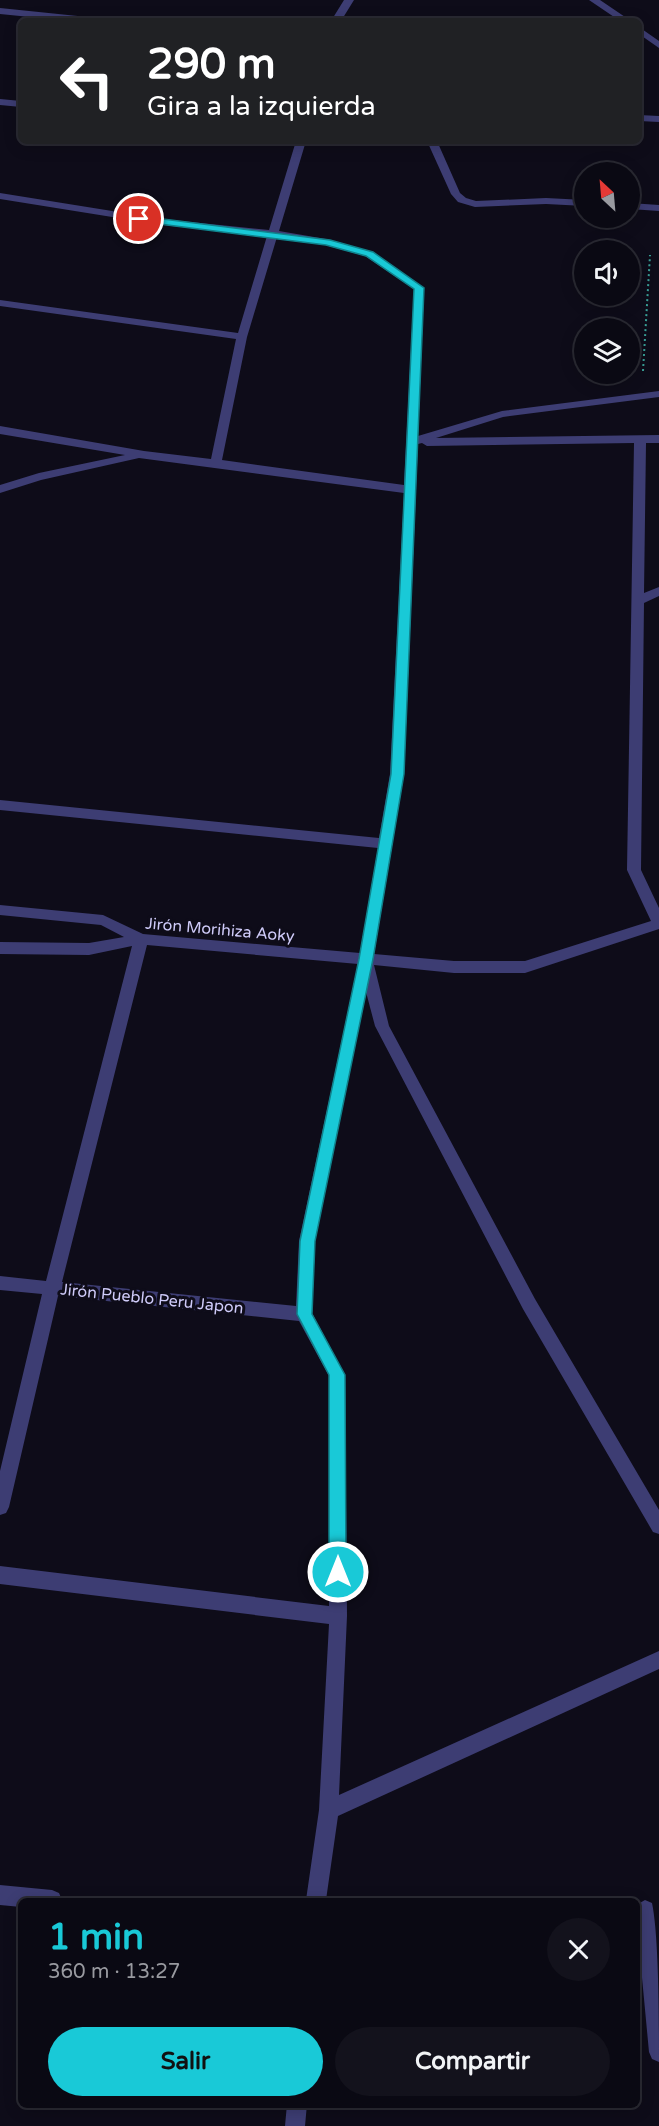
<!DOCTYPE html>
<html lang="es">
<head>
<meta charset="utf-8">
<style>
  body { margin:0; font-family:"Varela Round",sans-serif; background:#13121c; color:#f1f3f6; height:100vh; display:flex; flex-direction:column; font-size:22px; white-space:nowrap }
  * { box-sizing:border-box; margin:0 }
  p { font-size:20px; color:#999aa0 }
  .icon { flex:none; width:33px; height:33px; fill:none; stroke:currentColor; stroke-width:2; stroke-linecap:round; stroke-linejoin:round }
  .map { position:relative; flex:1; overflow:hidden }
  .side { position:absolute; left:18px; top:1898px; width:622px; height:210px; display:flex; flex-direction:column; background:#0a0913; border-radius:9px; box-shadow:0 3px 15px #0003,0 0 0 2px #2a2a33 }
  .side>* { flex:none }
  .banner { position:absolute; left:18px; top:18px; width:624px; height:126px; border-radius:9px; box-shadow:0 3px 15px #0003,0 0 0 2px #2a2a33; background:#202124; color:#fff; overflow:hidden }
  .needle { width:39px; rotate:334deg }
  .controls { position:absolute; left:574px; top:162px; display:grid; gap:12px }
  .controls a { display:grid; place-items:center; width:66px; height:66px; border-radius:50%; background:#0a0913; box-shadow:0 3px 15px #0003,0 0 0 2px #2a2a33; font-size:30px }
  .pin { position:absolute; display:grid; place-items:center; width:51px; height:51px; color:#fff; margin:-26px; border:3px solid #fff; border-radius:50%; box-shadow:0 2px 6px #0007 }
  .me { position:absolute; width:66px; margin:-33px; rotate:0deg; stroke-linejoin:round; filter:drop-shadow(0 0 4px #0008) }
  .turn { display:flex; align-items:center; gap:21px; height:126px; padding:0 30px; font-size:27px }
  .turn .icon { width:78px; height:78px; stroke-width:2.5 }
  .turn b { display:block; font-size:42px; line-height:51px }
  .round { display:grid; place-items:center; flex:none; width:63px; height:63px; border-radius:32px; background:#13121c }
  .summary { display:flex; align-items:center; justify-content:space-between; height:102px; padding:0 30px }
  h1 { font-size:36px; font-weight:800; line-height:45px; color:#19c9d7 }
  .action { display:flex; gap:12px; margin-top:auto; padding:12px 30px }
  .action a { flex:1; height:69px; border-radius:36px; background:#19c9d7; color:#111; font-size:24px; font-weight:800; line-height:69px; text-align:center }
  .action a+a { background:#13121c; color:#f1f3f6 }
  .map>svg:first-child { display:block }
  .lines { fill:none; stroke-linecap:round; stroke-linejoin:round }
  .path { stroke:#399f96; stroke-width:2; stroke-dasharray:2 3; stroke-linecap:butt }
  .minor { fill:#3d3d73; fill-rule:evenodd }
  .route { fill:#19c9d7; stroke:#10838c; stroke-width:1.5 }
  .labels { text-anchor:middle; stroke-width:6; stroke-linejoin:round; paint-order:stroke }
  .street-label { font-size:16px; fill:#cfcbf9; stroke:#0e0c19 }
</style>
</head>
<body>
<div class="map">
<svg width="659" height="2126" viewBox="0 0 659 2126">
  <rect width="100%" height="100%" fill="#0e0c19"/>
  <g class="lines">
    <path class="path" d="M 643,371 L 650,255"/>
    <path class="minor" d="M 344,0 L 354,0 L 341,21 L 331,21 Z
      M 589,0 L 600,0 L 631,21 L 620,21 Z
      M 0,8 L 97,18 L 102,21 L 70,21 L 0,14 Z
      M 639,27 L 659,41 L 659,48 L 639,34 Z
      M 0,99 L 21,101 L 21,107 L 0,105 Z
      M 639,115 L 659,116 L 659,122 L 639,121 Z
      M 296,141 L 306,141 L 279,231 L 326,239 L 373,252 L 424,288 L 418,436 L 502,411 L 659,391 L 659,397 L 503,417 L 436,438 L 659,435 L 659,443 L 646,443 L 644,593 L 659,587 L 659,596 L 644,603 L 641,870 L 659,908 L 659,929 L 525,973 L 454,973 L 374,965 L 389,1026 L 535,1299 L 659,1510 L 659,1534 L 653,1532 L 523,1309 L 375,1026 L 366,992 L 315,1241 L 312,1313 L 345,1375 L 347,1616 L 339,1795 L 659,1651 L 659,1669 L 338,1816 L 326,1900 L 306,1900 L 319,1810 L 329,1624 L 0,1584 L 0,1566 L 329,1606 L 329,1376 L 299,1321 L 58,1296 L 9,1507 L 6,1513 L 0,1515 L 0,1471 L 42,1294 L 0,1290 L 0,1276 L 46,1281 L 132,946 L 89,955 L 0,954 L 0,942 L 89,943 L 124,937 L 101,925 L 0,915 L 0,905 L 103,915 L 143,934 L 360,953 L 378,848 L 0,810 L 0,800 L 379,838 L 390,774 L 404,493 L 139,458 L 41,480 L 0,493 L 0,485 L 39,473 L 125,455 L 0,434 L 0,426 L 144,451 L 211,459 L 236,339 L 0,306 L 0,300 L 238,333 L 267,236 L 162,225 L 0,199 L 0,193 L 162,219 L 269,230 ZM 277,237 L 325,245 L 365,256 L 414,289 L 404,485 L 222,460 L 247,337 ZM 422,443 L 427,446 L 634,443 L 627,870 L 651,921 L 525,961 L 454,961 L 374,954 L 404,774 L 418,444 ZM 147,945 L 358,964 L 299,1241 L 296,1306 L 62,1282 Z
      M 427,141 L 437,141 L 460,193 L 466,198 L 476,201 L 546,198 L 585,200 L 585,206 L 546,204 L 475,207 L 458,202 L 451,194 Z
      M 630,203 L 659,205 L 659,211 L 630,209 Z
      M 0,1885 L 52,1890 L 59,1893 L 62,1900 L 21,1900 L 21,1907 L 0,1905 Z
      M 645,1900 L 652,1903 C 659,1936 659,2023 659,2062 L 652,2059 L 649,2052 L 638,1935 L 638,1904 Z
      M 287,2104 L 307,2104 L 305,2126 L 285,2126 Z"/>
  </g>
  <path class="route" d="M 139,216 L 330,240 L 373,252 L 424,288 L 404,774 L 373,959 L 315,1241 L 312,1314 L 345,1375 L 346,1572 L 343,1578 L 338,1580 L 332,1578 L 329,1572 L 329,1375 L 297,1314 L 300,1241 L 359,959 L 391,774 L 414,289 L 366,256 L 326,245 L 136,221 L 136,217 Z"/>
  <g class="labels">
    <g class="street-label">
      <text transform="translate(220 929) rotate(5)" y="6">Jirón Morihiza Aoky</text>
      <text transform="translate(152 1298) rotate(6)" y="6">Jirón Pueblo Peru Japon</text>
    </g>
  </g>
</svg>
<div class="controls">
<a><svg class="needle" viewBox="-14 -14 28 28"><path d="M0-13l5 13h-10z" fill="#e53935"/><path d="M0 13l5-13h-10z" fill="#999aa0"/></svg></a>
<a><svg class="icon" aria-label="sound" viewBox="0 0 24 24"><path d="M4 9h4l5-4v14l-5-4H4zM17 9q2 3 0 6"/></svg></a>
<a><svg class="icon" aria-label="layers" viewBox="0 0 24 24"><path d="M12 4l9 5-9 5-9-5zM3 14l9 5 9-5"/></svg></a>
</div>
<div class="pin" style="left:139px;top:219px;background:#d93025"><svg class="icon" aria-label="arrive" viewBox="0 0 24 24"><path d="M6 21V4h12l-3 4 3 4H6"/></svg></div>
<svg class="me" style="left:338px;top:1572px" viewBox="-20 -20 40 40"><circle r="17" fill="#19c9d7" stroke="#fff" stroke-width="3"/><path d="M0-11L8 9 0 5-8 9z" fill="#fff"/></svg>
<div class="banner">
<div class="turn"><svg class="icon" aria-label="left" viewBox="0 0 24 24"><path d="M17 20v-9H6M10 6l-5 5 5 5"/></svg><div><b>290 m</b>Gira a la izquierda</div></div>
</div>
<section class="side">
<div class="summary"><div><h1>1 min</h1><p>360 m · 13:27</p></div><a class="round"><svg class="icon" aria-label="close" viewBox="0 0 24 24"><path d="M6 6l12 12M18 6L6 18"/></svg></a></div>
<div class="action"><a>Salir</a><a>Compartir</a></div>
</section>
</div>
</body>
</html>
